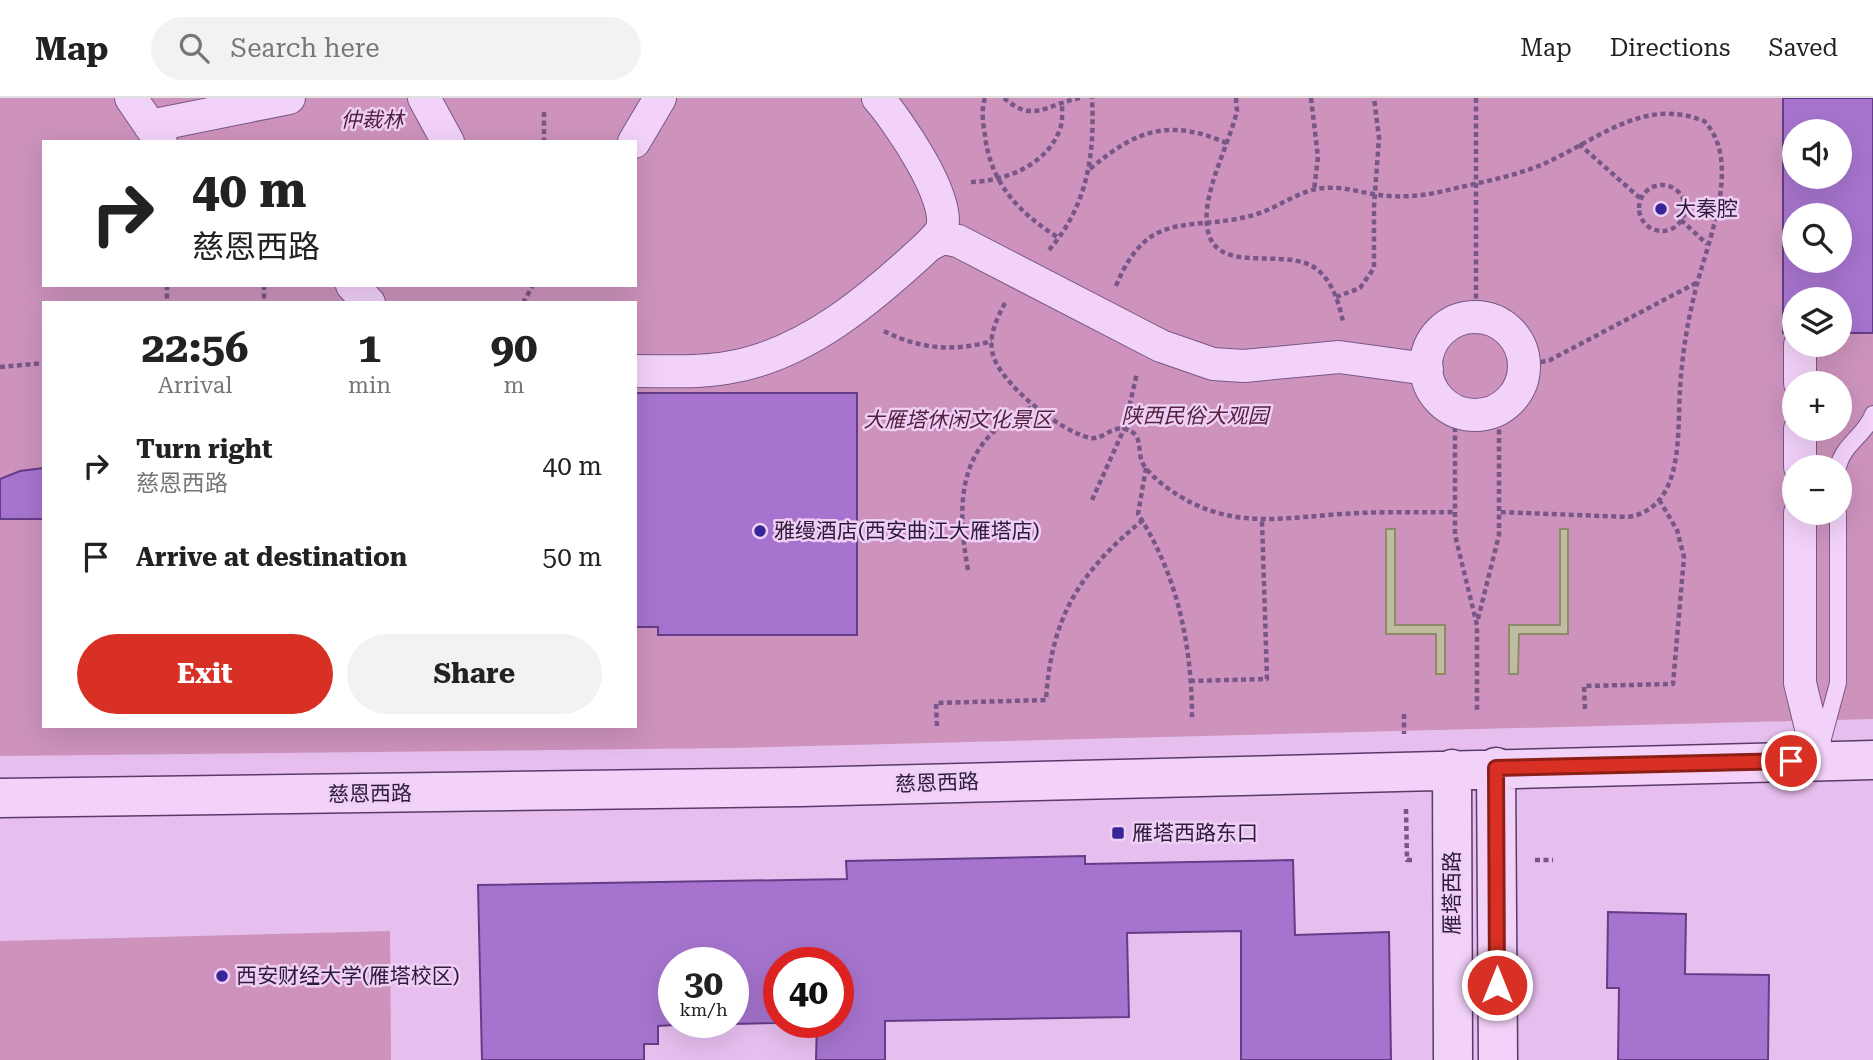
<!DOCTYPE html>
<html lang="en">
<head>
<meta charset="utf-8">
<style>
  body { margin:0; font-family:"Roboto Serif","Noto Sans SC",serif; background:#f2f2f2; color:#222; height:100vh; display:flex; flex-direction:column; font-size:26px; white-space:nowrap }
  * { box-sizing:border-box; margin:0 }
  p { font-size:23px; color:#767676 }
  .icon { flex:none; width:38px; height:38px; fill:none; stroke:currentColor; stroke-width:2; stroke-linecap:round; stroke-linejoin:round }
  .map { position:relative; flex:1; overflow:hidden }
  .sheet { position:absolute; left:42px; top:203px; width:595px; height:427px; display:flex; flex-direction:column; background:#fff; border-radius:0px; box-shadow:0 7px 28px #0002 }
  .sheet>* { flex:none }
  .hud { position:absolute; left:42px; top:42px; width:595px; height:147px; border-radius:0px; box-shadow:0 7px 28px #0002; background:#fff; color:#222; overflow:hidden }
  .tools { position:absolute; left:1782px; top:21px; display:grid; gap:14px }
  .tools a { display:grid; place-items:center; width:70px; height:70px; border-radius:50%; background:#fff; box-shadow:0 7px 28px #0002; font-size:35px }
  .speed { position:absolute; left:658px; top:849px; display:flex; gap:14px; font-size:35px; font-weight:700; text-align:center }
  .speed>* { display:grid; place-content:center; width:91px; height:91px; border-radius:50%; background:#fff; box-shadow:0 7px 28px #0002; line-height:1 }
  .speed small { font-size:18px; font-weight:400 }
  .speed .limit { border:10px solid #d22; background:#fff; color:#111 }
  .pin { position:absolute; display:grid; place-items:center; width:60px; height:60px; color:#fff; margin:-30px; border:4px solid #fff; border-radius:50%; box-shadow:0 2px 7px #0007 }
  .me { position:absolute; width:77px; margin:-38px; rotate:0deg; stroke-linejoin:round; filter:drop-shadow(0 0 5px #0008) }
  .turn { display:flex; align-items:center; gap:24px; height:147px; padding:0 35px; font-size:32px }
  .turn .icon { width:91px; height:91px; stroke-width:2.5 }
  .turn b { display:block; font-size:49px; line-height:60px }
  .eta { display:flex; justify-content:space-evenly; align-items:center; height:119px; text-align:center }
  .eta b { font-size:42px; font-weight:700; line-height:49px }
  .action { display:flex; gap:14px; margin-top:auto; padding:14px 35px }
  .action a { flex:1; height:80px; border-radius:42px; background:#d93025; color:#fff; font-size:28px; font-weight:700; line-height:80px; text-align:center }
  .action a+a { background:#f2f2f2; color:#222 }
  ul { padding:0; list-style:none }
  li { display:flex; align-items:center; gap:21px; height:91px; padding:0 35px }
  li div { flex:1 }
  li b { display:block; font-size:26px }
  li em { font-style:normal }
  header { display:flex; align-items:center; gap:42px; box-sizing:border-box; height:98px; padding:0 35px; background:#fff; border-bottom:2px solid #e0e0e0 }
  header strong { font-size:33px }
  nav { display:flex; gap:38px; margin-inline-start:auto; font-size:24px }
  .search { width:490px; height:63px; background:#f2f2f2; display:flex; align-items:center; gap:18px; box-sizing:border-box; padding:0 24px; border-radius:38px; color:#767676; font-size:26px }
  .map>svg:first-child { display:block }
  .green { fill:#cd93bd; fill-rule:evenodd }
  .water { fill:#c0bca2; stroke:#8e8a69; stroke-width:2 }
  .building { fill:#a674ce; stroke:#653c87; stroke-width:2; fill-rule:evenodd }
  .lines { fill:none; stroke-linecap:round; stroke-linejoin:round }
  .lane-casing { stroke:#785788; stroke-width:18 }
  .street-casing { stroke:#785788; stroke-width:34 }
  .secondary-casing { stroke:#593a69; stroke-width:41 }
  .path { stroke:#785788; stroke-width:4.5; stroke-dasharray:5 3.5; stroke-linecap:butt }
  .lane { stroke:#f3d2f9; stroke-width:16 }
  .street { stroke:#f3d2f9; stroke-width:32 }
  .secondary { stroke:#f3d2f9; stroke-width:38 }
  .route-casing { stroke:#8d1f18; stroke-width:18 }
  .route { stroke:#d93025; stroke-width:12 }
  .poi-dot { fill:#362698; stroke:#f0cff6; stroke-width:2.5 }
  .labels { text-anchor:middle; stroke-width:5; stroke-linejoin:round; paint-order:stroke }
  .park-label { font-size:21px; font-style:italic; fill:#542240; stroke:#f0cff6 }
  .poi-label { font-size:21px; fill:#2d1c37; stroke:#f0cff6; text-anchor:start }
  .street-label { font-size:21px; fill:#2d1c37; stroke:#f0cff6 }
</style>
</head>
<body>
<header>
<strong>Map</strong>
<div class="search"><svg class="icon" aria-label="search" viewBox="0 0 24 24"><circle cx="10" cy="10" r="6"/><path d="M15 15l6 6"/></svg>Search here</div>
<nav><a>Map</a><a>Directions</a><a>Saved</a></nav>
</header>
<div class="map">
<svg width="1873" height="962" viewBox="0 0 1873 962">
  <rect width="100%" height="100%" fill="#e7bfef"/>
  <path class="green" d="M 0,0 L 1873,0 L 1873,621 L 733,650 L 0,658 ZM 1794,33 L 1839,33 L 1839,79 L 1794,79 ZM 44,44 L 635,44 L 635,187 L 44,187 ZM 1794,117 L 1839,117 L 1839,163 L 1794,163 ZM 1794,201 L 1839,201 L 1839,247 L 1794,247 ZM 44,205 L 635,205 L 635,628 L 44,628 ZM 1794,285 L 1839,285 L 1839,331 L 1794,331 ZM 1794,369 L 1839,369 L 1839,415 L 1794,415 Z
    M 390,833 L 391,962 L 0,962 L 0,843 Z"/>
  <path class="water" d="M 1386,431 L 1395,431 L 1395,527 L 1445,527 L 1445,576 L 1436,576 L 1436,536 L 1386,536 Z
    M 1560,431 L 1568,431 L 1568,536 L 1519,536 L 1518,576 L 1509,576 L 1509,527 L 1560,527 Z"/>
  <path class="building" d="M 1783,0 L 1873,0 L 1873,235 L 1839,235 L 1839,201 L 1794,201 L 1794,230 L 1783,235 ZM 1794,33 L 1839,33 L 1839,79 L 1794,79 ZM 1794,117 L 1839,117 L 1839,163 L 1794,163 Z
    M 635,295 L 857,295 L 857,537 L 658,537 L 658,529 L 635,529 Z
    M 44,370 L 44,421 L 0,421 L 0,381 L 20,373 Z
    M 1085,758 L 1085,766 L 1293,762 L 1295,837 L 1389,834 L 1391,962 L 1241,962 L 1241,833 L 1127,835 L 1129,919 L 885,923 L 885,962 L 816,962 L 817,924 L 838,924 L 838,864 L 779,864 L 779,925 L 733,926 L 733,864 L 674,864 L 674,927 L 658,928 L 658,946 L 644,946 L 644,962 L 482,962 L 478,787 L 847,781 L 846,763 Z
    M 1608,814 L 1686,816 L 1685,876 L 1769,877 L 1768,962 L 1618,962 L 1619,890 L 1607,890 Z"/>
  <g class="lines">
    <g class="lane-casing">
      <path id="lane" d="M 1838,369 C 1843,346 1865,338 1873,316
        M 1821,648 L 1838,585 L 1838,415"/>
    </g>
    <g class="street-casing">
      <path id="street" d="M 131,0 L 161,44
        M 424,0 L 448,44
        M 878,0 C 898,23 951,100 942,130 C 940,137 933,142 929,147
        M 150,28 L 289,0
        M 634,44 L 660,0
        M 352,187 L 369,205
        M1426 268a49 49 0 1 1 98 0a49 49 0 1 1-98 0Z
        M 1800,247 L 1800,285
        M 635,273 C 665,273 696,275 726,270 C 805,258 872,200 929,147 L 943,140 L 958,143 L 1161,248 L 1213,266 L 1244,268 L 1339,259 L 1427,271
        M 1800,331 L 1800,369
        M 1800,415 L 1800,585 L 1819,663"/>
    </g>
    <g class="secondary-casing">
      <path id="secondary" d="M 1496,669 L 1498,962
        M 1452,671 L 1453,962
        M 0,700 L 801,689 L 1873,662"/>
    </g>
    <path class="path" d="M 985,0 C 981,12 983,26 985,38 C 991,86 1019,115 1059,140
      M 1004,0 C 1033,26 1047,6 1080,0
      M 1236,0 L 1237,13 C 1229,45 1211,78 1207,111 C 1200,184 1275,148 1312,168 C 1331,179 1339,204 1343,224
      M 1311,0 L 1318,59 L 1314,92
      M 1476,0 L 1476,218
      M 544,14 L 544,44
      M 1579,46 L 1641,101
      M 1090,71 C 1137,31 1170,20 1229,46
      M 971,84 C 1006,83 1047,67 1060,31 C 1063,23 1062,12 1062,4
      M1639 110a23 23 0 1 1 46 0a23 23 0 1 1-46 0Z
      M 1681,122 L 1707,146
      M 1049,152 C 1087,108 1095,58 1092,0
      M 167,187 L 167,205
      M 264,187 L 264,205
      M 1116,188 C 1150,105 1194,137 1260,115 C 1282,107 1302,91 1325,90 C 1343,88 1362,95 1379,97 C 1400,100 1423,98 1444,93 C 1480,84 1521,78 1554,61 C 1603,37 1647,0 1704,23 C 1744,64 1706,147 1695,194 C 1687,226 1682,258 1680,291 C 1677,335 1685,410 1628,419 L 1499,414
      M 1336,199 L 1360,190 L 1374,170 L 1374,108 L 1379,40 L 1374,0
      M 523,205 L 533,187
      M 1005,205 C 996,222 987,240 994,260 C 1005,289 1060,333 1090,340 C 1103,342 1111,328 1125,331 C 1145,336 1136,353 1143,366 C 1152,381 1176,397 1192,405 C 1243,430 1289,419 1343,416 C 1380,413 1418,415 1455,414
      M 884,233 C 919,251 954,254 992,243
      M 1524,268 L 1550,262 L 1696,185
      M 0,269 L 44,265
      M 1455,312 L 1455,437 L 1477,527 L 1477,613
      M 1146,370 L 1138,416 C 1178,478 1192,548 1192,621
      M 1092,402 L 1124,331 L 1137,275
      M 968,472 C 955,400 959,339 1035,308
      M 1478,521 L 1499,437 L 1499,311
      M 1190,583 L 1267,581 L 1262,423
      M 1585,611 L 1584,588 L 1673,586 L 1684,459 L 1677,432 L 1660,403
      M 1404,616 L 1404,636
      M 937,628 L 936,605 L 1046,602 C 1051,520 1079,474 1143,422
      M 1406,711 L 1407,762 L 1415,762
      M 1535,762 L 1553,762"/>
    <use href="#lane" class="lane"/>
    <use href="#street" class="street"/>
    <use href="#secondary" class="secondary"/>
  </g>
  <g class="lines">
    <g class="route-casing">
      <path id="route" d="M 1497,887 L 1496,670 L 1791,663"/>
    </g>
    <use href="#route" class="route"/>
  </g>
  <g class="poi-dot">
    <circle cx="1661" cy="111" r="7"/>
    <circle cx="760" cy="433" r="7"/>
    <rect x="1111" y="728" width="14" height="14" rx="3.5"/>
    <circle cx="222" cy="878" r="7"/>
  </g>
  <g class="labels">
    <g class="park-label">
      <text x="372" y="29">仲裁林</text>
      <text x="1195" y="325">陕西民俗大观园</text>
      <text x="958" y="329">大雁塔休闲文化景区</text>
    </g>
    <g class="poi-label">
      <text x="1675" y="118">大秦腔</text>
      <text x="774" y="440">雅缦酒店(西安曲江大雁塔店)</text>
      <text x="1132" y="742">雁塔西路东口</text>
      <text x="236" y="885">西安财经大学(雁塔校区)</text>
    </g>
    <g class="street-label">
      <text transform="translate(937 685) rotate(-2)" y="7">慈恩西路</text>
      <text transform="translate(370 696) rotate(-1)" y="7">慈恩西路</text>
      <text transform="translate(1452 795) rotate(-90)" y="7">雁塔西路</text>
    </g>
  </g>
</svg>
<div class="tools">
<a><svg class="icon" aria-label="sound" viewBox="0 0 24 24"><path d="M4 9h4l5-4v14l-5-4H4zM17 9q2 3 0 6"/></svg></a>
<a><svg class="icon" aria-label="search" viewBox="0 0 24 24"><circle cx="10" cy="10" r="6"/><path d="M15 15l6 6"/></svg></a>
<a><svg class="icon" aria-label="layers" viewBox="0 0 24 24"><path d="M12 4l9 5-9 5-9-5zM3 14l9 5 9-5"/></svg></a>
<a>+</a>
<a>−</a>
</div>
<div class="speed"><div>30<small>km/h</small></div><div class="limit">40</div></div>
<div class="pin" style="left:1791px;top:663px;background:#d93025"><svg class="icon" aria-label="arrive" viewBox="0 0 24 24"><path d="M6 21V4h12l-3 4 3 4H6"/></svg></div>
<svg class="me" style="left:1497px;top:887px" viewBox="-20 -20 40 40"><circle r="17" fill="#d93025" stroke="#fff" stroke-width="3"/><path d="M0-11L8 9 0 5-8 9z" fill="#fff"/></svg>
<div class="hud">
<div class="turn"><svg class="icon" aria-label="right" viewBox="0 0 24 24"><path d="M7 20v-9h11M14 6l5 5-5 5"/></svg><div><b>40 m</b>慈恩西路</div></div>
</div>
<section class="sheet">
<div class="eta">
<div><b>22:56</b><p>Arrival</p></div>
<div><b>1</b><p>min</p></div>
<div><b>90</b><p>m</p></div>
</div>
<ul>
<li><svg class="icon" aria-label="right" viewBox="0 0 24 24"><path d="M7 20v-9h11M14 6l5 5-5 5"/></svg><div><b>Turn right</b><p>慈恩西路</p></div><em>40 m</em></li>
<li><svg class="icon" aria-label="arrive" viewBox="0 0 24 24"><path d="M6 21V4h12l-3 4 3 4H6"/></svg><div><b>Arrive at destination</b></div><em>50 m</em></li>
</ul>
<div class="action"><a>Exit</a><a>Share</a></div>
</section>
</div>
</body>
</html>
